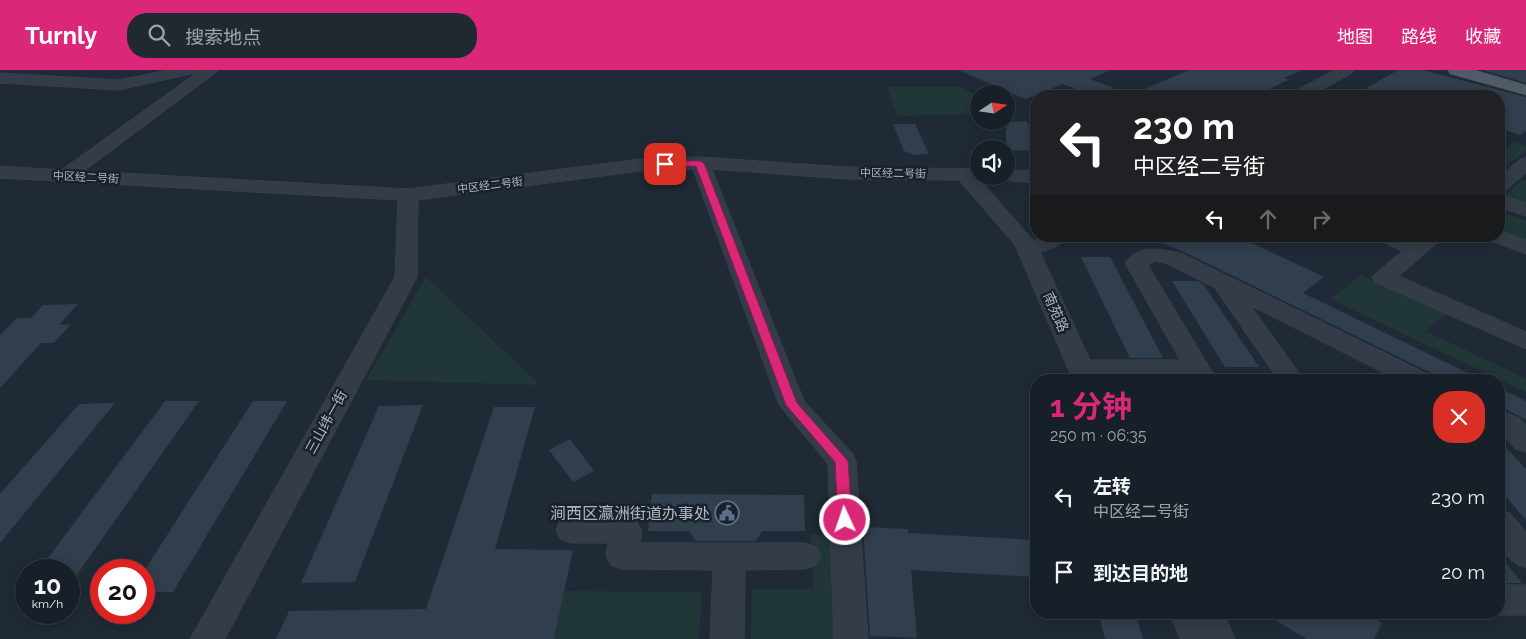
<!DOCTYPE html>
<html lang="zh">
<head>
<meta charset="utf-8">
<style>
  body { margin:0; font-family:Raleway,"Noto Sans SC",sans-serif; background:#202830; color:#f1f3f6; height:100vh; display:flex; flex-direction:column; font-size:19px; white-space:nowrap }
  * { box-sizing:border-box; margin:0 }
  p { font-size:16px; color:#9ea3a8 }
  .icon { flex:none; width:28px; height:28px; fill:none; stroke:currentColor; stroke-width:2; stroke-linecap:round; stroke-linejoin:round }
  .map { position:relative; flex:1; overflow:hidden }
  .drawer { position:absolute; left:1030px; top:304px; width:475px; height:245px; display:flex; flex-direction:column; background:#172028; border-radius:20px; box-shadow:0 2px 12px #0003,0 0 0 1px #363e45 }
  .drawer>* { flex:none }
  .top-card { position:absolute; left:1030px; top:20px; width:475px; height:152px; border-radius:20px; box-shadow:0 2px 12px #0003,0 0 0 1px #363e45; background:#202124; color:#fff; overflow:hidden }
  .needle { width:32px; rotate:77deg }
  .buttons { position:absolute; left:970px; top:15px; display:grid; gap:10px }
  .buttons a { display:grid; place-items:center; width:45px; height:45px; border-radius:50%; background:#172028; box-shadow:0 2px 12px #0003,0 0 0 1px #363e45; font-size:25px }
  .speed { position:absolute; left:15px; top:489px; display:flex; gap:10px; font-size:25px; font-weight:700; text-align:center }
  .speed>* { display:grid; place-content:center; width:65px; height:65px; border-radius:50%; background:#172028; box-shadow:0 2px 12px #0003,0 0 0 1px #363e45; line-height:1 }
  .speed small { font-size:12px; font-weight:400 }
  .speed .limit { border:8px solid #d22; background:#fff; color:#111 }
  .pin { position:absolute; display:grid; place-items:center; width:42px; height:42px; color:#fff; margin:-21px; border-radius:10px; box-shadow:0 2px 8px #0006 }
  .me { position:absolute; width:55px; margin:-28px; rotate:357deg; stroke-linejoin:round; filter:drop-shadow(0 0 4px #0008) }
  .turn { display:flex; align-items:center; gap:18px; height:105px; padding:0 20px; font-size:22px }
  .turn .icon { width:65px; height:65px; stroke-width:2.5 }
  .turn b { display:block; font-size:35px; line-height:42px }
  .lanes { display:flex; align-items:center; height:48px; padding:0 20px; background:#0003; justify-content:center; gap:25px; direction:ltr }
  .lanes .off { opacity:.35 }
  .round { display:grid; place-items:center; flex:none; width:52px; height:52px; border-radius:20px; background:#202830 }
  .headline { display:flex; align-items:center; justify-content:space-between; height:85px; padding:0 20px }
  h1 { font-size:30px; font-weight:700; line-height:38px; color:#db2777 }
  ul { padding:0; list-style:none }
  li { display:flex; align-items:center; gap:15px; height:75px; padding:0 20px }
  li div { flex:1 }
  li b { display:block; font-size:19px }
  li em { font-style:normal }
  header { display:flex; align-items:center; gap:30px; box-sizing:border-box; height:70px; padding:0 25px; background:#db2777; color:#fff }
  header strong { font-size:24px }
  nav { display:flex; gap:28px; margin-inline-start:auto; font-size:18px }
  .search { width:350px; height:45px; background:#202830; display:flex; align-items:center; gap:12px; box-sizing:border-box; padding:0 18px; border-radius:20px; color:#9ea3a8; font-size:19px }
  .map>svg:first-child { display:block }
  .green { fill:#213637 }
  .building { fill:#313e4d }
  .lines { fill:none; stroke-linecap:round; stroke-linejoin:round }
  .minor-casing { stroke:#3c4550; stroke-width:1 }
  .major-casing { stroke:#3c4550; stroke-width:1 }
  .minor { fill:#333c47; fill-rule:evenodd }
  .major { fill:#515b67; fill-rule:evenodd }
  .route { fill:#db2777; stroke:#8e194d }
  .labels { text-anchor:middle; stroke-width:5; stroke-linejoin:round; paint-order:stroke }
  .far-street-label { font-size:11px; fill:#adb7c4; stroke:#19212b }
  .street-label { font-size:14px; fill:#adb7c4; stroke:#19212b }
  .near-poi-label { font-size:16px; fill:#adb7c4; stroke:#19212b; text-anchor:end }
</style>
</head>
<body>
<header>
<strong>Turnly</strong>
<div class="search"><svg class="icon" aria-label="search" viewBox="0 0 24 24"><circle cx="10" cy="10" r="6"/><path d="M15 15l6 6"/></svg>搜索地点</div>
<nav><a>地图</a><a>路线</a><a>收藏</a></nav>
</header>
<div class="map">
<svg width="1526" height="569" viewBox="0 0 1526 569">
  <rect width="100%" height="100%" fill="#1f2a36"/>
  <path class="green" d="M 887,17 L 961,17 L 979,26 L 979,44 L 897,46 Z
    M 1514,72 L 1526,76 L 1526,81 L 1499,102 L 1499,83 Z
    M 1522,110 L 1526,111 L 1526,136 L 1510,130 L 1505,125 Z
    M 1499,141 L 1526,151 L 1526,173 L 1499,163 Z
    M 1361,205 L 1448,243 L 1425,261 L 1526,309 L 1526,322 L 1330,229 Z
    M 426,207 L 540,315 L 366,310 Z
    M 811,464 L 833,465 L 838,569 L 751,569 L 752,519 L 813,519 Z
    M 564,521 L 702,522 L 699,569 L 554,569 Z"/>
  <path class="building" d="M 959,0 L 1110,0 L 1090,9 L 1114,18 L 1094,26 L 1063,14 L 1025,29 Z
    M 1189,0 L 1302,0 L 1284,8 L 1288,10 L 1255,26 L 1129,26 Z
    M 1398,0 L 1423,0 L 1526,27 L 1526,61 L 1520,65 L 1499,58 L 1499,26 L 1478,26 L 1454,19 L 1443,26 L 1410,26 L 1390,20 L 1383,23 L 1366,18 Z
    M 1482,0 L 1526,0 L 1526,13 Z
    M 1026,51 L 1036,65 L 1036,80 L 1006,81 L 1006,52 Z
    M 893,54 L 915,54 L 929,84 L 914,85 L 904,81 Z
    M 1147,166 L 1237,166 L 1324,207 L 1303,223 L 1482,310 L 1440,310 L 1429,302 L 1184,182 Z
    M 1081,187 L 1110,187 L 1163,288 L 1130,288 Z
    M 1172,211 L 1197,211 L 1204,215 L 1259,297 L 1225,297 Z
    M 78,234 L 59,255 L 71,254 L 54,273 L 41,273 L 0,318 L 0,265 L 17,248 L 31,248 L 43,235 Z
    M 1499,318 L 1526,331 L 1526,350 L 1499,336 Z
    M 165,331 L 199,331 L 69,516 L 69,500 L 39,500 Z
    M 253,331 L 287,331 L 173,522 L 144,522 L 144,501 Z
    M 115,333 L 0,473 L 0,424 L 79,334 Z
    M 423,335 L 355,512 L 301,513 L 379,336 Z
    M 494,337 L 535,337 L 495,479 L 573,480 L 554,569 L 276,569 L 289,541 L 426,539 Z
    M 570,369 L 594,401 L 573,412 L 549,380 Z
    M 1499,370 L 1526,399 L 1526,450 L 1499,419 Z
    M 652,424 L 804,425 L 805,461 L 763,461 L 755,471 L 696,471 L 689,461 L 648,461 Z
    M 863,457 L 908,459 L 908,463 L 1036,470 L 1036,507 L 911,500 L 917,568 L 870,566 Z
    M 1499,484 L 1522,513 L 1499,513 Z
    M 1098,542 L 1135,542 L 1143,569 L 1105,569 Z
    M 1263,542 L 1365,542 L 1382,553 L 1374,569 L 1306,569 Z"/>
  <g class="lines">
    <g class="minor-casing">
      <path id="minor" d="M 168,0 L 198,0 L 195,3 L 119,20 L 0,13 L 0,3 L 119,10 Z
        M 201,0 L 219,0 L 84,101 L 408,119 L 648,88 L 700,87 L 846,97 L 979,99 L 979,106 L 988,106 L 980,110 L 1034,171 L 1041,166 L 1067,166 C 1062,175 1050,180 1040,182 L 1090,290 L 1180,290 L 1125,193 C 1139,173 1163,179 1183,184 L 1428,304 L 1432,310 L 1398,310 L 1251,236 L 1304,310 L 1278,310 L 1215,218 L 1168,194 L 1155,191 L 1148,195 L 1217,310 L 1191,310 L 1190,308 L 1098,308 L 1099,310 L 1073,310 L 1015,175 L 959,110 L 846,109 L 712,99 L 804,331 L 852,383 L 856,391 L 868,569 L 834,569 L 828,394 L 779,335 L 693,99 L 648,100 L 418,130 L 417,207 L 225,569 L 190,569 L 395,207 L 398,130 L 0,108 L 0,96 L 61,100 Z
        M 1335,0 L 1355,0 L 1352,3 L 1310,26 L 1290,26 L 1292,23 Z
        M 1526,88 L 1526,103 L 1506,120 L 1499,122 L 1499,107 L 1519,90 Z
        M 1006,100 L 1036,101 L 1036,113 L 999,110 L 997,106 L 1006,106 Z
        M 1499,124 L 1526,133 L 1526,146 L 1499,137 Z
        M 1499,160 L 1526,170 L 1526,184 L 1489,170 L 1486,166 L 1499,166 Z
        M 1375,166 L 1403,166 L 1415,171 L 1422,166 L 1445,166 L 1399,206 L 1526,262 L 1526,279 L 1375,212 L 1372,207 L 1402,181 L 1378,170 Z
        M 1499,340 L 1519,348 L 1526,355 L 1526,382 L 1516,379 L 1499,362 Z
        M 1499,440 L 1510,443 L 1526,462 L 1526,498 C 1497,488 1497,466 1499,440 Z
        M 571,447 L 626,448 L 637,452 L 642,461 L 640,473 L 805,473 L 816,477 L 821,486 L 816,495 L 805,499 L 745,500 L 744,569 L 710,569 L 713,500 L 622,499 L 611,495 L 606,486 L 608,473 L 571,473 L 560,469 L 556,460 L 560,451 Z
        M 1499,515 L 1526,515 L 1526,545 L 1499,545 L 1493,542 L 1499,542 Z
        M 1169,542 L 1223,542 L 1235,569 L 1181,569 Z"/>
    </g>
    <g class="major-casing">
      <path id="major" d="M 1448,0 L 1475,0 L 1526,15 L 1526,25 L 1450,4 Z"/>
    </g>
    <use href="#minor" class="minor"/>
    <use href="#major" class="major"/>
  </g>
  <path class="route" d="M 700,91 L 704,93 L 797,333 L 848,391 L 852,450 L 850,454 L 845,456 L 840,454 L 838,450 L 835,392 L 786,335 L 696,96 L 665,97 L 661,94 L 665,91 Z"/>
  <defs>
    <g id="civic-ring" transform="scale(1.25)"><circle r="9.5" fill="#19212b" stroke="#5c6f8a" stroke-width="1.5"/><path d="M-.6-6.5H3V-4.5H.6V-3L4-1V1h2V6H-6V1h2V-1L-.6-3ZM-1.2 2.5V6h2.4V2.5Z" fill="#5c6f8a"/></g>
  </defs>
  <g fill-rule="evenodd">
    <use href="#civic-ring" x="727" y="443"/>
  </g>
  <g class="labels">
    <g class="far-street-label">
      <text transform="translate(893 103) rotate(1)" y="4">中区经二号街</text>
      <text transform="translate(86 107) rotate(3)" y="4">中区经二号街</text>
      <text transform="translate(490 115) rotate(-7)" y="4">中区经二号街</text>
    </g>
    <g class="street-label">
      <text transform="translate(1056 242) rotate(66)" y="5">南苑路</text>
      <text transform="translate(326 352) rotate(-61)" y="5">三山纬一街</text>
    </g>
    <g class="near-poi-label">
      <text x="710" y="449">涧西区瀛洲街道办事处</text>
    </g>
  </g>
</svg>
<div class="buttons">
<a><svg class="needle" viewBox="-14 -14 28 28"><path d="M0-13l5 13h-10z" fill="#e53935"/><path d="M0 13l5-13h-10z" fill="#9ea3a8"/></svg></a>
<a><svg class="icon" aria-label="sound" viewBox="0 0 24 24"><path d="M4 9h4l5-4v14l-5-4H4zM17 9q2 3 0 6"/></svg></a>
</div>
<div class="speed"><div>10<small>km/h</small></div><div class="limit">20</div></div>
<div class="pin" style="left:665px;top:94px;background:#d93025"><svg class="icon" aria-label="arrive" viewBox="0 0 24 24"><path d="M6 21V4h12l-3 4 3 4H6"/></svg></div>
<svg class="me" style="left:845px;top:450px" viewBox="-20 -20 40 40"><circle r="17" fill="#db2777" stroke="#fff" stroke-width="3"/><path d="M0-11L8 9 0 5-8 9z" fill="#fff"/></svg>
<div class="top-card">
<div class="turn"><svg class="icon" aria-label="left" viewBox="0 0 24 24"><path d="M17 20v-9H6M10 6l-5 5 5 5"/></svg><div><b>230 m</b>中区经二号街</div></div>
<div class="lanes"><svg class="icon" aria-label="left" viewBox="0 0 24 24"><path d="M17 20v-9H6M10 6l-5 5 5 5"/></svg><svg class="icon off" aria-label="ahead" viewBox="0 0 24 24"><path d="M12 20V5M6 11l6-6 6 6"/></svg><svg class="icon off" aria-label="right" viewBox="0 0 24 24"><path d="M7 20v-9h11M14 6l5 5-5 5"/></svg></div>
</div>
<section class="drawer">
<div class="headline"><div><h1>1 分钟</h1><p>250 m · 06:35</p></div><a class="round" style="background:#d93025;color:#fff"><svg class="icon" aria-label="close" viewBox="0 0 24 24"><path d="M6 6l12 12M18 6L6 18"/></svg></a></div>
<ul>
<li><svg class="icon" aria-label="left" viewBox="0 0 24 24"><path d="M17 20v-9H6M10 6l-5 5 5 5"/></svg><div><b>左转</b><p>中区经二号街</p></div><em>230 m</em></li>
<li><svg class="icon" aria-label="arrive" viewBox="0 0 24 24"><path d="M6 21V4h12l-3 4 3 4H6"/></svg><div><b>到达目的地</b></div><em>20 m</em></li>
</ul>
</section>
</div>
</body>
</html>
